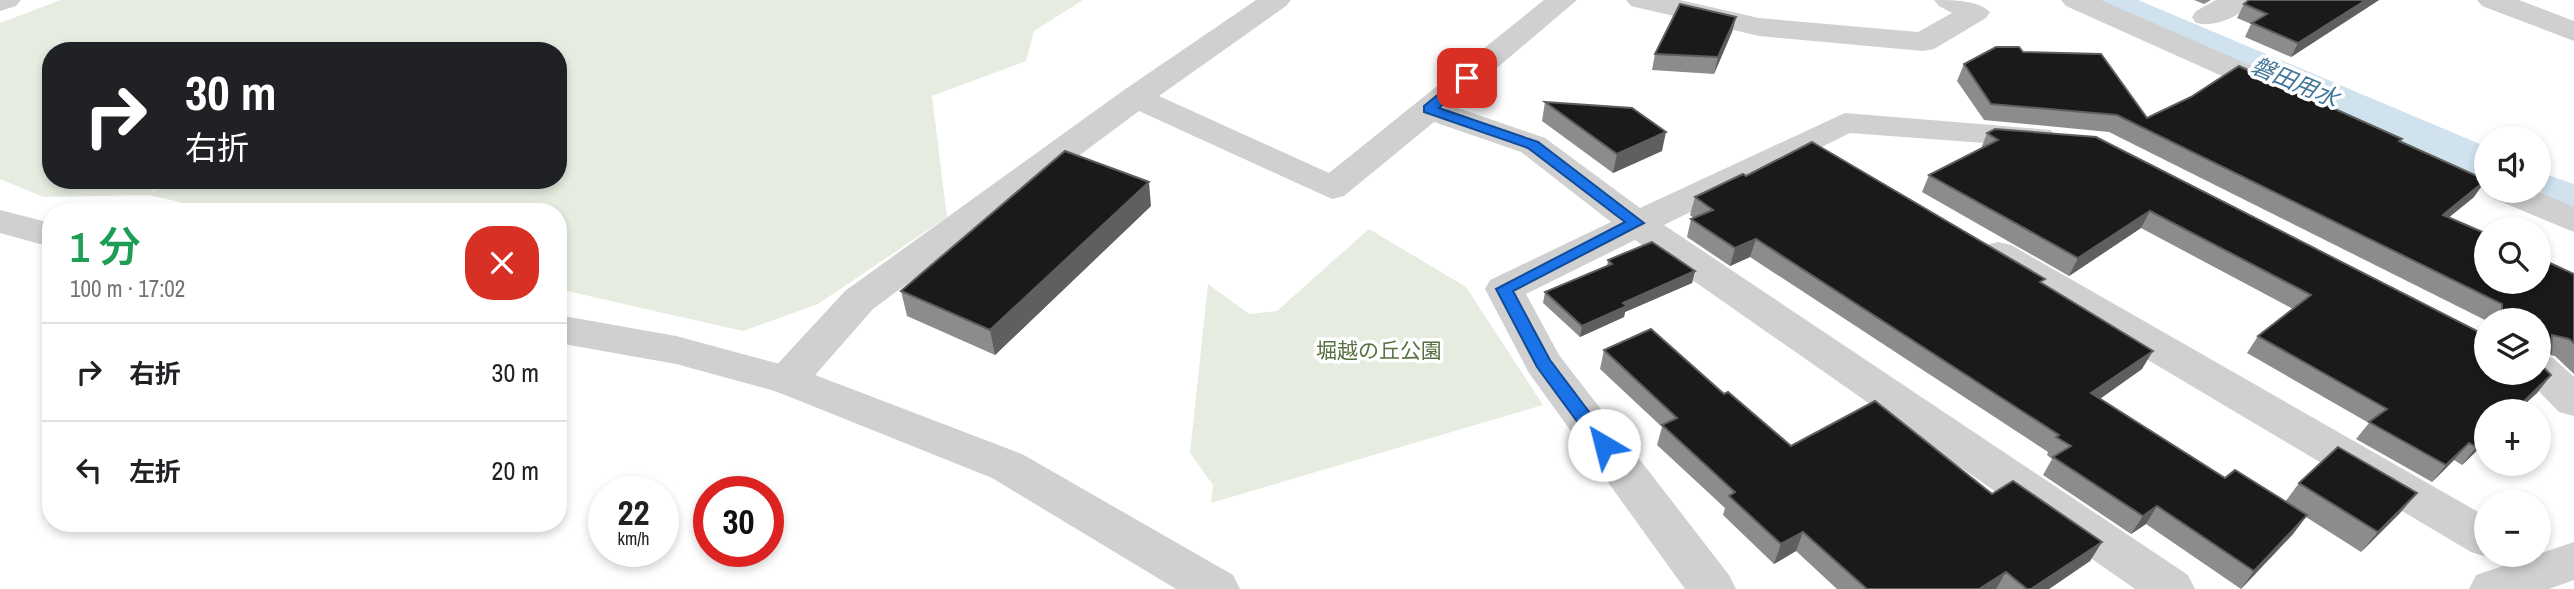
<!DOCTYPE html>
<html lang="ja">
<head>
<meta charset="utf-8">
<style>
  body { margin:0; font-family:"Archivo Narrow","Noto Sans JP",sans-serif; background:#f6f6f6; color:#202124; height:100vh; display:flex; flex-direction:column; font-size:26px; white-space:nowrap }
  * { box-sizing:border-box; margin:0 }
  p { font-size:23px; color:#757577 }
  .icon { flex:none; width:38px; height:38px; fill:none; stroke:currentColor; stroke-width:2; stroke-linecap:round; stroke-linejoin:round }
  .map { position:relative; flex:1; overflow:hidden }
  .panel { position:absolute; left:42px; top:203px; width:525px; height:329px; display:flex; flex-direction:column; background:#fff; border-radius:28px; box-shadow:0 4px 10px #0003 }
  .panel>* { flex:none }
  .guide { position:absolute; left:42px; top:42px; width:525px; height:147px; border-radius:28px; box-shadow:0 4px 10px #0003; background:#202124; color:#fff; overflow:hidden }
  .fabs { position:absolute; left:2474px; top:126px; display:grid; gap:14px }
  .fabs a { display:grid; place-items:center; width:77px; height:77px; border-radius:50%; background:#fff; box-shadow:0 4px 10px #0003; font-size:35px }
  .speed { position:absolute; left:588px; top:476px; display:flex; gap:14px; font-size:35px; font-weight:700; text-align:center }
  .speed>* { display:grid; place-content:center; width:91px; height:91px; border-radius:50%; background:#fff; box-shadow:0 4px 10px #0003; line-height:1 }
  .speed small { font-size:18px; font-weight:400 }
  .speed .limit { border:10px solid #d22; background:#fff; color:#111 }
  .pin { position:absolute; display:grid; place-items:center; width:60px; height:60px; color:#fff; margin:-30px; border-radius:14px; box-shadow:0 4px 10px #0006 }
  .me { position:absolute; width:77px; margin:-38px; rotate:323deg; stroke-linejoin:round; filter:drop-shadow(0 0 5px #0008) }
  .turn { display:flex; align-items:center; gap:24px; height:147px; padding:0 28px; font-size:32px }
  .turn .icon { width:91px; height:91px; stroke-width:2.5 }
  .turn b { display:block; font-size:49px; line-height:60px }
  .round { display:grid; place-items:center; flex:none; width:74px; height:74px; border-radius:28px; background:#f6f6f6 }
  .overview { display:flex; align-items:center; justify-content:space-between; height:119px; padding:0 28px }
  h1 { font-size:42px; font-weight:600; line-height:52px; color:#1e9e55 }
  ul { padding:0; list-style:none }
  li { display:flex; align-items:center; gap:21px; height:98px; padding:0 28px; border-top:2px solid #e0e0e0 }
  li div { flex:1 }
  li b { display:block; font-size:26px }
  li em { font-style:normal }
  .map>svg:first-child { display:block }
  .green { fill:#e6ecdf; fill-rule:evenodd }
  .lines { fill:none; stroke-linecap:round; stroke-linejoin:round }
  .canal { fill:#cfe2ee; fill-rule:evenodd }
  .minor { fill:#d0d0d0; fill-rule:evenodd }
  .tertiary { fill:#d0d0d0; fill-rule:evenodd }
  .wall { fill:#8c8c8c }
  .shaded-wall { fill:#5f5f5f }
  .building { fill:#1a1a1a; stroke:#5f5f5f; stroke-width:2 }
  .route { fill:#1a73e8; stroke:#114b97; stroke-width:2 }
  .labels { text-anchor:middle; stroke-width:7; stroke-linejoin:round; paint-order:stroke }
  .park-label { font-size:21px; fill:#56703f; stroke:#fff }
  .water-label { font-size:23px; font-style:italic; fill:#3f7597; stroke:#fff }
</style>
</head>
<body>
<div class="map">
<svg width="2574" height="589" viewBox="0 0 2574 589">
  <rect width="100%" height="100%" fill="#fff"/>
  <path class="green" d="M 61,0 L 1083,0 L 1034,31 L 1026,61 L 932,96 L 947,217 L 818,304 L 743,331 L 558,289 L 558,212 L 221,212 L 149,195 L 44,197 L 0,179 L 0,23 ZM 51,51 L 558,51 L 558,180 L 167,180 L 151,194 L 158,180 L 51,180 Z
    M 1369,229 L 1466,287 L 1543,405 L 1211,503 L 1213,485 L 1190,453 L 1208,284 L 1249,314 L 1277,311 Z"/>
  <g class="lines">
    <path class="canal" d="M 2081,0 L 2138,0 L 2487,147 L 2487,180 L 2470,175 L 2087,9 Z
      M 2539,172 L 2574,184 L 2574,218 L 2521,198 L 2517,191 L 2539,191 Z"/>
    <path class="minor" d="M 0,0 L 21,0 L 16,6 L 0,11 Z
      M 1256,0 L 1291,0 L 1286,6 L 1159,96 L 1329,173 L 1544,0 L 1577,0 L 1452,106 L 1545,138 L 1640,208 L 1845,113 L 2051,130 L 2056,137 L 2051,144 L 2039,147 L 1850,133 L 1664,225 L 2188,575 L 2195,589 L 2135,589 L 1635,240 L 1526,294 L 1559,355 L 1729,575 L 1736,589 L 1685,589 L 1529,373 L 1485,289 L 1490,280 L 1611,222 L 1521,152 L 1434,122 L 1344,196 L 1332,199 L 1139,111 L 873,309 L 802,390 L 787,395 L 772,390 L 766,380 L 772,370 L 845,291 L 1124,90 Z
      M 1626,0 L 1680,0 L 1759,18 L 1918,32 L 1952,13 L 1939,6 L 1934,0 C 1953,0 1978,0 1990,12 L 1986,18 L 1934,49 L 1923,51 L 1759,36 L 1631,6 Z
      M 2061,0 L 2101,0 L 2293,84 L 2298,91 L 2293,98 L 2282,101 L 2271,98 L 2066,6 Z
      M 2216,0 L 2253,0 C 2242,16 2215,28 2196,23 L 2192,17 L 2196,11 Z
      M 2477,0 L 2519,0 L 2574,21 L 2574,41 L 2482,6 Z
      M 2489,191 L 2536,191 L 2574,207 L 2574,232 L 2494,199 Z
      M 1998,242 L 2011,245 L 2487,517 L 2487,555 L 2495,555 L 2487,557 L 2471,552 L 1985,263 L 1979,254 L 1985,245 Z
      M 2539,354 L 2553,358 L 2574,377 L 2574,416 L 2559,412 L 2521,373 L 2539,373 Z
      M 2574,542 L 2574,580 L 2549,589 L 2469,589 L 2476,575 Z"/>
    <path class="tertiary" d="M 0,210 L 51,223 L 51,247 L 0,233 Z
      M 558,315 L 676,336 L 802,370 L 1022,454 L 1233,575 L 1240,589 L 1176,589 L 992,478 L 775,391 L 676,364 L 558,343 Z"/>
  </g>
  <path class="wall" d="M 2194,0 L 2211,0 L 2204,4 Z
    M 2379,0 L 2291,57 L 2245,37 L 2251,24 L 2237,18 L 2244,4 Z
    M 1736,17 L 1732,32 L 1714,74 L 1652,70 L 1655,54 Z
    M 2023,52 L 2147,118 L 2402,139 L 2400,142 L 2474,197 L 2449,217 L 2574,274 L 2574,374 L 2555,356 L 2549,355 L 2541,365 L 2551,375 L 2537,393 L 2517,411 L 2487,411 L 2487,441 L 2462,465 L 2454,460 L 2432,482 L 2356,439 L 2369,423 L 2247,353 L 2258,336 L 2293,309 L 2141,228 L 2069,276 L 1922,192 L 1929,175 L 1981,149 L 1987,133 L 2539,373 L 2539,320 L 2487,321 L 2109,132 L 1984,120 L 1957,81 L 1964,64 Z
    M 1545,102 L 1662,151 L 1613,173 L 1542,121 Z
    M 1746,176 L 2043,284 L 2142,369 L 2100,399 L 2225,478 L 2285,502 L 2299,483 L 2417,493 L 2400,513 L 2361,552 L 2306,517 L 2293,534 L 2241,589 L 2146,524 L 2131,534 L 2043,475 L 2052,459 L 2047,455 L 2048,452 L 1750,257 L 1730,266 L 1687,237 L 1691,219 L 1694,218 L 1690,215 L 1695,197 Z
    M 1151,206 L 995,355 L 907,316 L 901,291 Z
    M 1608,260 L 1695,271 L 1692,283 L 1625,312 L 1624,317 L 1580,337 L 1543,303 L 1545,292 L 1607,266 Z
    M 1604,350 L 1724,394 L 1791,446 L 1992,494 L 2102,542 L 2090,561 L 2049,589 L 1837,589 L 1796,551 L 1774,564 L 1723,515 L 1725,508 L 1657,445 L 1662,427 L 1600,369 Z"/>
  <path class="shaded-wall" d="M 2366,0 L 2379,0 L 2291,57 L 2298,43 Z
    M 1736,17 L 1732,32 L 1714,74 L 1718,57 Z
    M 1666,132 L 1662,151 L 1613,173 L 1617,154 Z
    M 2486,180 L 2474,197 L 2431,232 L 2443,215 Z
    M 1149,182 L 1151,206 L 995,355 L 990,330 Z
    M 2150,211 L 2141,228 L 2069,276 L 2078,258 Z
    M 1756,239 L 1750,257 L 1730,266 L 1735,248 Z
    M 1695,271 L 1692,283 L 1625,312 L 1624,317 L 1580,337 L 1582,326 L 1623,303 Z
    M 2153,351 L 2142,369 L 2081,412 L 2091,393 Z
    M 2551,375 L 2537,393 L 2517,411 L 2514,411 Z
    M 2487,437 L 2487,441 L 2462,465 L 2476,447 Z
    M 2469,443 L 2454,460 L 2432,482 L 2446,465 Z
    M 2417,493 L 2400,513 L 2361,552 L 2378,532 Z
    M 2157,506 L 2146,524 L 2131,534 L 2143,516 Z
    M 2307,515 L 2293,534 L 2241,589 L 2254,571 Z
    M 1803,532 L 1796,551 L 1774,564 L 1781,544 Z
    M 2102,542 L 2090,561 L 2049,589 L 2031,589 Z
    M 2006,572 L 1996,589 L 1979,589 Z"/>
  <path class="building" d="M 2249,0 L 2366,0 L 2298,43 L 2252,23 L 2267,14 L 2244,4 Z
    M 1680,4 L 1736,17 L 1718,57 L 1655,54 Z
    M 1996,47 L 2019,47 L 2023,52 L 2101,54 L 2147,118 L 2191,97 L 2239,66 L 2402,139 L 2399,141 L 2486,180 L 2443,215 L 2487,234 L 2487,282 L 2539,282 L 2539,258 L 2574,274 L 2574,343 L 2569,339 L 2552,335 L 2551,353 L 2539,355 L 2539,320 L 2502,320 L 2502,304 L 2117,115 L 1991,104 L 1964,64 Z
    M 1545,102 L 1632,108 L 1666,132 L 1617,154 Z
    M 1995,129 L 2096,137 L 2487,336 L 2487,373 L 2539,373 L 2539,363 L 2551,375 L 2514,411 L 2487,411 L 2487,437 L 2476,447 L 2469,443 L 2446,465 L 2369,422 L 2387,409 L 2258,336 L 2311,295 L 2150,211 L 2078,258 L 1929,175 L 1998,140 L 1987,133 Z
    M 1812,142 L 2045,279 L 2040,282 L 2153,351 L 2091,393 L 2225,478 L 2235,470 L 2307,515 L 2254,571 L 2157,506 L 2143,516 L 2053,457 L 2071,446 L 2056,437 L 2059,435 L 1756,239 L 1735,248 L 1691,219 L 1713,210 L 1695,197 L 1743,174 L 1746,176 Z
    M 1065,151 L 1149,182 L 990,330 L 901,291 Z
    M 1652,242 L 1695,271 L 1623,303 L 1627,306 L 1582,326 L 1545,292 L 1612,264 L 1608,260 Z
    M 1651,329 L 1724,394 L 1728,392 L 1791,446 L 1875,401 L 1992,494 L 2013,481 L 2102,542 L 2031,589 L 2027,589 L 2006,572 L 1979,589 L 1867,589 L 1803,532 L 1781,544 L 1729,496 L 1735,492 L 1662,425 L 1677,418 L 1604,350 Z
    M 2338,447 L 2417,493 L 2378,532 L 2299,483 Z"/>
  <path class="route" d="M 1462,75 L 1473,78 L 1439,108 L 1538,142 L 1644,223 L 1513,291 L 1550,360 L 1611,441 L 1613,445 L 1611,450 L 1598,450 L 1537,367 L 1496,289 L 1625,222 L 1528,148 L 1424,112 L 1424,106 Z"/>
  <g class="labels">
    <g class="park-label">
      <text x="1379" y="358">堀越の丘公園</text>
    </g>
    <g class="water-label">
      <text transform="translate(2295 82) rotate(23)" y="8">磐田用水</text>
    </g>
  </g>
</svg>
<div class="fabs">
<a><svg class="icon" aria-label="sound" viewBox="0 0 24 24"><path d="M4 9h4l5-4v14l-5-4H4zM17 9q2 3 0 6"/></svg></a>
<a><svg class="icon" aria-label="search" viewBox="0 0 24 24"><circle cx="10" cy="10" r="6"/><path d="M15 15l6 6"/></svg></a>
<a><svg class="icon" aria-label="layers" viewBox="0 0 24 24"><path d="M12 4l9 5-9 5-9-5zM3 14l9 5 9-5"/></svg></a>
<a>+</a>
<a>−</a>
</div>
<div class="speed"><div>22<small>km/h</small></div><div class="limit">30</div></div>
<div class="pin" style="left:1467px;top:78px;background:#d93025"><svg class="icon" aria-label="arrive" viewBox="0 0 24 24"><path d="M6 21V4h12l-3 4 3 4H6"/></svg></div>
<svg class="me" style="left:1604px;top:445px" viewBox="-20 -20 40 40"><circle r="19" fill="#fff"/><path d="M0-13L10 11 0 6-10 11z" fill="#1a73e8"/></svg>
<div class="guide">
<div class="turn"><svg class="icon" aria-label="right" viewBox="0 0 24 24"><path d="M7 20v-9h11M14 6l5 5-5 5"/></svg><div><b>30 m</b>右折</div></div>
</div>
<section class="panel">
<div class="overview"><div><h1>1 分</h1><p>100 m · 17:02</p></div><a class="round" style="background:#d93025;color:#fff"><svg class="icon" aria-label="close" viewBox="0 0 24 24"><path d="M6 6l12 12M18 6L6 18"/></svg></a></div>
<ul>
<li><svg class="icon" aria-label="right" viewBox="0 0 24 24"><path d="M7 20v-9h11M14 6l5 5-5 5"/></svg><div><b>右折</b></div><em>30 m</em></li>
<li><svg class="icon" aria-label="left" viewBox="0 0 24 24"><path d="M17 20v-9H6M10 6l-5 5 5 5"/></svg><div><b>左折</b></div><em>20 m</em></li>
</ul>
</section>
</div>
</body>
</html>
